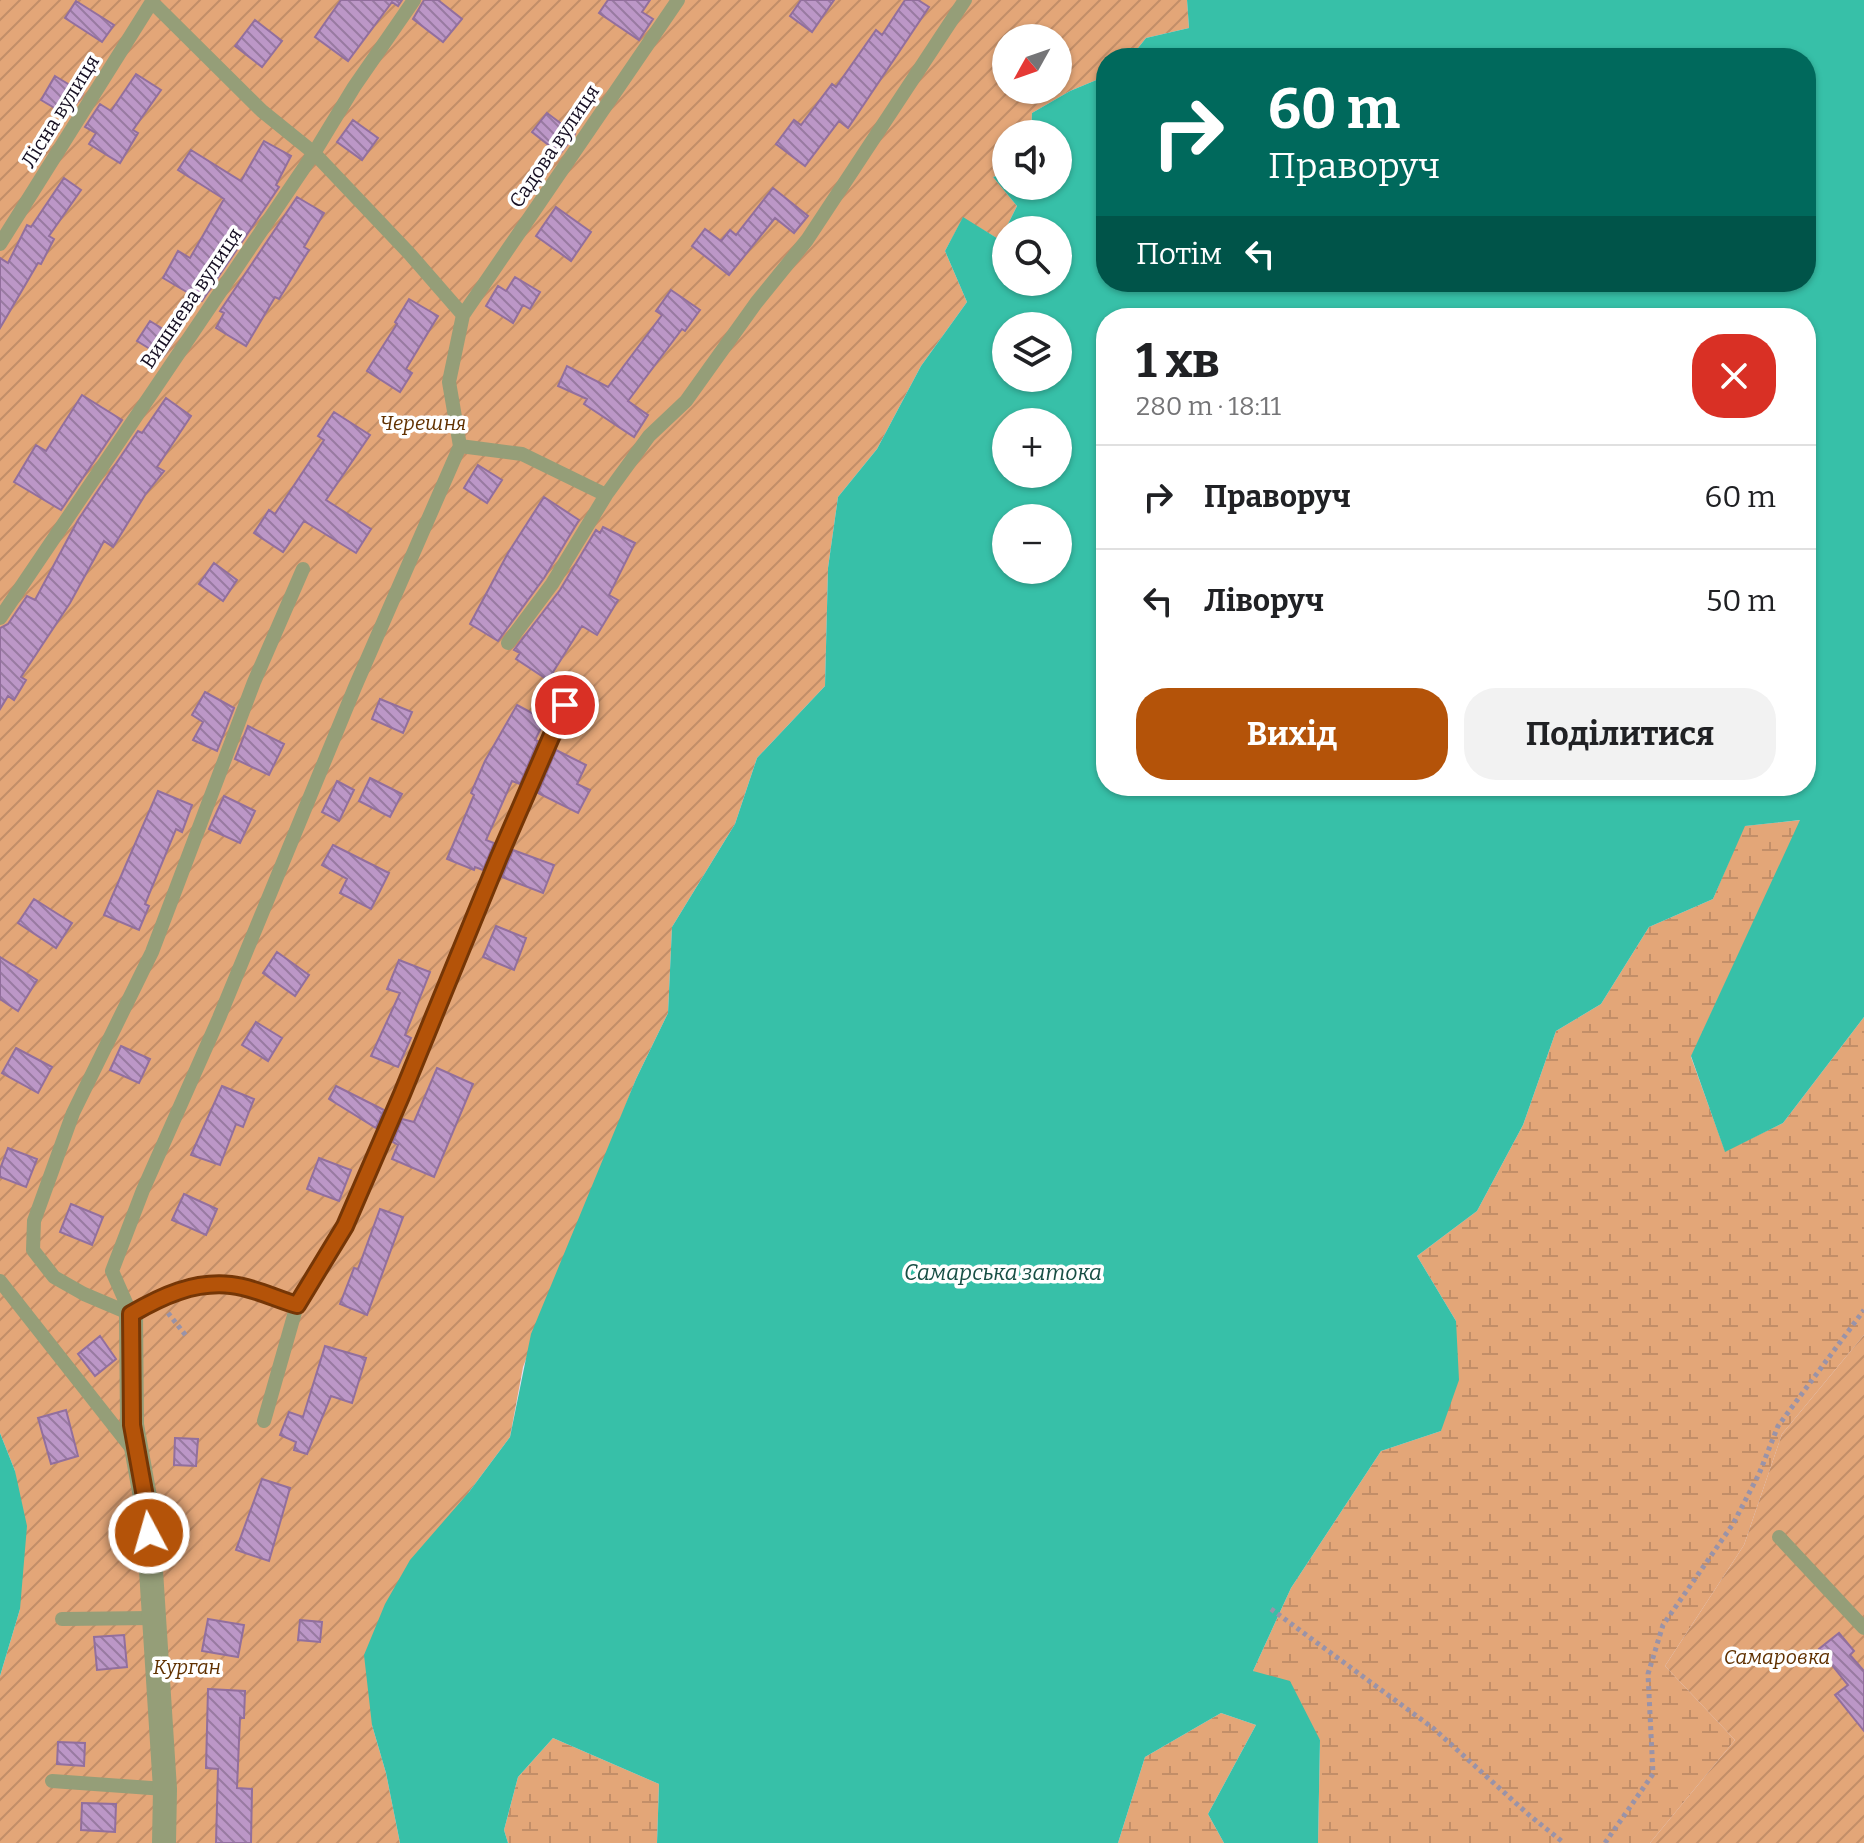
<!DOCTYPE html>
<html lang="uk">
<head>
<meta charset="utf-8">
<style>
  body { margin:0; font-family:Bitter,serif; background:#f2f2f2; color:#202124; height:100vh; display:flex; flex-direction:column; font-size:30px; white-space:nowrap }
  * { box-sizing:border-box; margin:0 }
  p { font-size:26px; color:#757577 }
  .icon { flex:none; width:44px; height:44px; fill:none; stroke:currentColor; stroke-width:2; stroke-linecap:round; stroke-linejoin:round }
  .map { position:relative; flex:1; overflow:hidden }
  .panel { position:absolute; left:1096px; top:308px; width:720px; height:488px; display:flex; flex-direction:column; background:#fff; border-radius:32px; box-shadow:0 2px 6px #0004 }
  .panel>* { flex:none }
  .guide { position:absolute; left:1096px; top:48px; width:720px; height:244px; border-radius:32px; box-shadow:0 2px 6px #0004; background:#00695c; color:#fff; overflow:hidden }
  .needle { width:52px; rotate:230deg }
  .fabs { position:absolute; left:992px; top:24px; display:grid; gap:16px }
  .fabs a { display:grid; place-items:center; width:80px; height:80px; border-radius:50%; background:#fff; box-shadow:0 2px 6px #0004; font-size:40px }
  .pin { position:absolute; display:grid; place-items:center; width:68px; height:68px; color:#fff; margin:-34px; border:4px solid #fff; border-radius:50%; box-shadow:0 2px 8px #0007 }
  .me { position:absolute; width:88px; margin:-44px; rotate:354deg; stroke-linejoin:round; filter:drop-shadow(0 0 6px #0008) }
  .turn { display:flex; align-items:center; gap:28px; height:168px; padding:0 40px; font-size:36px }
  .turn .icon { width:104px; height:104px; stroke-width:2.5 }
  .turn b { display:block; font-size:56px; line-height:68px }
  .then { display:flex; align-items:center; height:76px; padding:0 40px; background:#0003; gap:16px; font-size:30px }
  .round { display:grid; place-items:center; flex:none; width:84px; height:84px; border-radius:32px; background:#f2f2f2 }
  .headline { display:flex; align-items:center; justify-content:space-between; height:136px; padding:0 40px }
  h1 { font-size:48px; font-weight:700; line-height:60px }
  .button { display:flex; gap:16px; margin-top:auto; padding:16px 40px }
  .button a { flex:1; height:92px; border-radius:32px; background:#b45309; color:#fff; font-size:32px; font-weight:700; line-height:92px; text-align:center }
  .button a+a { background:#f2f2f2; color:#202124 }
  ul { padding:0; list-style:none }
  li { display:flex; align-items:center; gap:24px; height:104px; padding:0 40px; border-top:2px solid #e0e0e0 }
  li div { flex:1 }
  li b { display:block; font-size:30px }
  li em { font-style:normal }
  .map>svg:first-child { display:block }
  .wetland { fill:url(#wetland-marsh) }
  .garden { fill:url(#garden-furrows); fill-rule:evenodd }
  .water { fill:#37c0a8; fill-rule:evenodd }
  .building { fill:url(#building-back-hatch); stroke:#926f9d; stroke-width:2 }
  .lines { fill:none; stroke-linecap:round; stroke-linejoin:round }
  .path { stroke:#9993a9; stroke-width:5; stroke-dasharray:4 4; stroke-linecap:butt }
  .lane { stroke:#959e78; stroke-width:14 }
  .street { stroke:#959e78; stroke-width:24 }
  .route-casing { stroke:#753606; stroke-width:20 }
  .route { stroke:#b45309; stroke-width:14 }
  .labels { text-anchor:middle; stroke-width:7; stroke-linejoin:round; paint-order:stroke }
  .street-label { font-size:20px; fill:#160f23; stroke:#fff }
  .park-label { font-size:20px; font-style:italic; fill:#613100; stroke:#fff }
  .water-label { font-size:22px; font-style:italic; fill:#184f45; stroke:#fff }
</style>
</head>
<body>
<div class="map">
<svg width="1864" height="1843" viewBox="0 0 1864 1843">
  <defs>
    <pattern id="wetland-marsh" width="20" height="14" patternUnits="userSpaceOnUse" patternTransform="scale(2)"><rect width="20" height="14" fill="#e3a678"/><path d="M1 5h8M5 5V1M11 12h8M15 12V8" fill="none" stroke="#c28e68"/></pattern>
    <pattern id="garden-furrows" width="10" height="10" patternUnits="userSpaceOnUse" patternTransform="scale(2)"><rect width="10" height="10" fill="#e3a678"/><path d="M-1 1l2-2M0 10L10 0M9 11l2-2" fill="none" stroke="#c28e68"/></pattern>
    <pattern id="building-back-hatch" width="6" height="6" patternUnits="userSpaceOnUse" patternTransform="scale(2)"><rect width="6" height="6" fill="#bc97c7"/><path d="M-1 5l2 2M0 0l6 6M5-1l2 2" fill="none" stroke="#987aa1"/></pattern>
  </defs>
  <rect width="100%" height="100%" fill="#e5dff6"/>
  <path class="wetland" d="M 1801,820 L 1691,1057 L 1725,1151 L 1783,1123 L 1864,1017 L 1864,1335 L 1782,1434 L 1744,1545 L 1665,1666 L 1735,1740 L 1650,1843 L 1318,1843 L 1320,1740 L 1253,1671 L 1291,1588 L 1381,1451 L 1441,1431 L 1456,1321 L 1417,1256 L 1477,1211 L 1523,1125 L 1556,1031 L 1601,1004 L 1649,927 L 1713,899 L 1744,826 Z
    M 1221,1713 L 1256,1725 L 1208,1814 L 1224,1843 L 1118,1843 L 1145,1757 Z
    M 553,1738 L 659,1784 L 657,1843 L 508,1843 L 504,1830 L 518,1777 Z"/>
  <path class="garden" d="M 0,0 L 1187,0 L 1189,28 L 1146,38 L 1130,58 L 1106,58 L 1106,76 L 1070,91 L 1032,113 L 1031,134 L 1006,134 L 1006,173 L 993,177 L 1017,206 L 1000,240 L 963,218 L 945,251 L 967,302 L 921,366 L 877,449 L 838,497 L 828,568 L 825,686 L 757,758 L 735,824 L 672,927 L 668,1013 L 636,1079 L 523,1367 L 510,1437 L 469,1492 L 372,1725 L 386,1773 L 400,1843 L 0,1843 L 0,1676 L 20,1609 L 15,1471 L 0,1433 ZM 1006,38 L 1058,38 L 1058,90 L 1006,90 Z
    M 1864,1335 L 1864,1843 L 1650,1843 L 1735,1740 L 1665,1666 L 1744,1545 L 1782,1434 Z"/>
  <path class="water" d="M 1187,0 L 1864,0 L 1864,1017 L 1783,1123 L 1725,1152 L 1691,1056 L 1800,820 L 1745,826 L 1713,899 L 1649,927 L 1601,1004 L 1556,1031 L 1523,1125 L 1477,1211 L 1417,1256 L 1456,1321 L 1459,1380 L 1441,1431 L 1381,1451 L 1291,1588 L 1253,1671 L 1290,1681 L 1320,1740 L 1318,1843 L 1224,1843 L 1208,1814 L 1256,1725 L 1221,1713 L 1145,1757 L 1118,1843 L 657,1843 L 659,1784 L 553,1738 L 518,1777 L 504,1830 L 508,1843 L 400,1843 L 386,1773 L 372,1725 L 364,1655 L 385,1604 L 410,1560 L 469,1492 L 510,1437 L 531,1334 L 636,1079 L 668,1013 L 672,927 L 735,824 L 757,758 L 825,686 L 828,568 L 838,497 L 877,449 L 921,366 L 967,302 L 945,251 L 963,217 L 1000,240 L 1017,206 L 993,177 L 1006,173 L 1006,186 L 1058,186 L 1058,134 L 1031,134 L 1032,113 L 1070,91 L 1106,76 L 1106,282 L 1806,282 L 1806,58 L 1130,58 L 1146,38 L 1189,28 ZM 1006,230 L 1058,230 L 1058,282 L 1006,282 ZM 1106,318 L 1806,318 L 1806,786 L 1106,786 ZM 1006,326 L 1058,326 L 1058,378 L 1006,378 ZM 1006,422 L 1058,422 L 1058,474 L 1006,474 ZM 1006,518 L 1058,518 L 1058,570 L 1006,570 Z
    M 0,1433 L 15,1471 L 27,1526 L 20,1609 L 0,1676 Z"/>
  <path class="building" d="M 341,0 L 402,0 L 398,6 L 392,2 L 348,61 L 315,37 Z
    M 424,0 L 438,0 L 462,19 L 443,42 L 413,19 Z
    M 608,0 L 650,0 L 642,12 L 653,19 L 639,40 L 599,13 Z
    M 801,0 L 834,0 L 812,32 L 790,16 Z
    M 905,0 L 918,0 L 929,7 L 848,128 L 839,121 L 805,166 L 776,144 L 794,120 L 801,125 L 832,84 L 836,87 L 876,30 L 882,35 Z
    M 76,1 L 114,25 L 102,42 L 65,18 Z
    M 255,20 L 282,41 L 262,67 L 235,46 Z
    M 136,74 L 161,90 L 133,130 L 138,133 L 120,163 L 89,144 L 96,133 L 85,127 L 100,104 L 111,111 Z
    M 55,76 L 83,93 L 68,116 L 41,100 Z
    M 547,113 L 575,134 L 560,154 L 532,132 Z
    M 353,120 L 378,138 L 362,160 L 337,142 Z
    M 264,141 L 291,156 L 276,185 L 279,187 L 202,301 L 163,278 L 178,251 L 190,258 L 224,199 L 178,170 L 191,150 L 241,181 Z
    M 64,178 L 81,190 L 49,236 L 54,239 L 41,264 L 38,263 L 0,328 L 0,258 L 8,263 L 27,225 L 31,227 Z
    M 773,188 L 808,216 L 794,233 L 775,218 L 729,275 L 692,246 L 705,229 L 721,241 L 730,230 L 736,235 Z
    M 297,197 L 324,213 L 304,247 L 309,250 L 279,299 L 275,297 L 246,346 L 216,328 L 224,313 L 220,311 Z
    M 556,207 L 591,232 L 571,261 L 536,236 Z
    M 515,277 L 540,292 L 530,309 L 523,305 L 513,323 L 486,306 L 498,286 L 506,291 Z
    M 671,290 L 700,310 L 685,331 L 682,329 L 628,401 L 648,415 L 634,437 L 584,404 L 587,399 L 558,386 L 567,366 L 608,387 L 662,315 L 656,311 Z
    M 409,299 L 438,316 L 406,369 L 412,373 L 400,392 L 367,371 L 397,324 L 395,322 Z
    M 150,321 L 176,337 L 163,357 L 137,341 Z
    M 82,395 L 122,420 L 61,510 L 14,482 L 36,445 L 46,451 Z
    M 166,398 L 191,416 L 157,467 L 164,471 L 145,495 L 113,547 L 104,541 L 70,603 L 21,677 L 26,680 L 14,700 L 8,696 L 0,709 L 0,628 L 8,624 L 27,596 L 35,600 L 78,520 L 138,431 L 142,433 Z
    M 334,412 L 370,435 L 326,500 L 371,529 L 356,553 L 304,521 L 283,552 L 254,533 L 269,510 L 275,514 L 324,440 L 318,436 Z
    M 478,465 L 502,480 L 487,503 L 464,488 Z
    M 544,497 L 579,520 L 544,578 L 498,641 L 470,624 L 508,553 Z
    M 603,527 L 635,543 L 609,595 L 618,600 L 597,635 L 582,626 L 548,680 L 516,659 L 520,653 L 514,650 L 560,590 L 596,530 L 600,533 Z
    M 214,563 L 237,580 L 223,601 L 199,584 Z
    M 205,692 L 234,708 L 217,751 L 193,740 L 203,722 L 192,715 Z
    M 380,699 L 412,712 L 403,733 L 372,719 Z
    M 517,705 L 545,720 L 535,740 L 538,741 L 520,784 L 512,781 L 486,840 L 494,843 L 483,870 L 475,867 L 474,870 L 447,859 L 474,795 L 471,793 L 485,761 Z
    M 248,726 L 284,744 L 269,775 L 235,759 Z
    M 556,750 L 586,765 L 577,784 L 590,790 L 578,813 L 538,793 Z
    M 370,778 L 402,794 L 390,817 L 359,801 Z
    M 337,781 L 354,790 L 339,821 L 322,812 Z
    M 158,791 L 192,805 L 182,832 L 176,829 L 145,904 L 149,906 L 139,930 L 104,915 Z
    M 224,796 L 255,811 L 240,843 L 209,829 Z
    M 333,845 L 389,873 L 371,909 L 340,893 L 347,879 L 322,865 Z
    M 513,850 L 554,865 L 543,893 L 502,877 Z
    M 34,899 L 72,923 L 56,948 L 18,923 Z
    M 496,926 L 526,938 L 514,970 L 483,957 Z
    M 277,952 L 309,975 L 295,996 L 263,973 Z
    M 0,957 L 37,980 L 18,1011 L 0,999 Z
    M 399,960 L 430,972 L 405,1035 L 411,1038 L 398,1067 L 371,1056 L 400,993 L 387,989 Z
    M 256,1022 L 282,1038 L 268,1061 L 242,1045 Z
    M 121,1046 L 150,1059 L 139,1083 L 110,1070 Z
    M 16,1048 L 52,1067 L 38,1093 L 2,1073 Z
    M 437,1068 L 473,1084 L 434,1177 L 392,1159 L 398,1145 L 393,1142 L 394,1139 L 402,1119 L 414,1122 Z
    M 222,1086 L 254,1099 L 243,1127 L 236,1124 L 220,1165 L 191,1155 Z
    M 336,1086 L 384,1110 L 376,1128 L 329,1099 Z
    M 8,1148 L 37,1159 L 26,1187 L 0,1177 L 0,1169 Z
    M 319,1158 L 351,1170 L 339,1201 L 307,1189 Z
    M 184,1194 L 217,1209 L 206,1235 L 172,1220 Z
    M 71,1204 L 103,1217 L 92,1245 L 60,1232 Z
    M 380,1209 L 403,1217 L 367,1315 L 340,1304 L 354,1268 L 358,1269 Z
    M 100,1336 L 116,1359 L 95,1376 L 78,1354 Z
    M 325,1346 L 366,1358 L 352,1403 L 331,1396 L 307,1454 L 294,1450 L 296,1442 L 280,1435 L 289,1412 L 303,1417 Z
    M 66,1410 L 78,1456 L 51,1464 L 38,1418 Z
    M 175,1438 L 198,1439 L 196,1466 L 174,1465 Z
    M 262,1479 L 290,1488 L 269,1561 L 236,1550 Z
    M 208,1619 L 244,1625 L 238,1657 L 202,1651 Z
    M 300,1620 L 322,1622 L 320,1642 L 298,1640 Z
    M 1839,1633 L 1854,1651 L 1850,1655 L 1864,1671 L 1864,1731 L 1835,1695 L 1848,1685 L 1819,1649 Z
    M 124,1635 L 127,1667 L 97,1670 L 94,1637 Z
    M 208,1689 L 245,1691 L 244,1718 L 240,1718 L 237,1788 L 252,1789 L 251,1843 L 216,1843 L 218,1769 L 206,1768 Z
    M 58,1742 L 85,1743 L 84,1766 L 57,1764 Z
    M 82,1803 L 116,1804 L 115,1832 L 81,1830 Z"/>
  <g class="lines">
    <path class="path" d="M 168,1313 L 187,1337
      M 1271,1609 L 1433,1728 L 1529,1815 L 1564,1843
      M 1605,1843 L 1653,1774 L 1648,1674 L 1663,1625 L 1733,1524 L 1759,1474 L 1778,1426 L 1864,1310"/>
    <path class="lane" d="M 152,2 L 262,111 L 314,153 L 408,252 L 463,315 L 449,382 L 460,446 L 522,454 L 606,495
      M 0,244 L 153,0
      M 463,315 L 678,0
      M 0,618 L 314,153 L 354,87 L 414,0
      M 508,643 L 552,584 L 606,495 L 649,436 L 686,401 L 756,303 L 807,240 L 965,0
      M 0,1281 L 133,1450
      M 131,1314 L 112,1271 L 143,1190 L 219,1018 L 355,687 L 460,446
      M 131,1314 L 84,1294 L 54,1277 L 33,1250 L 34,1221 L 73,1113 L 152,952 L 254,682 L 303,569
      M 131,1314 C 162,1296 194,1281 231,1285 C 252,1287 276,1299 297,1305
      M 264,1421 L 297,1305 L 345,1226 L 402,1094 L 499,857 L 565,705
      M 1779,1537 L 1864,1628
      M 62,1619 L 153,1618
      M 52,1781 L 165,1789"/>
    <path class="street" d="M 131,1314 L 132,1425 L 147,1508 L 165,1789 L 164,1843"/>
  </g>
  <g class="lines">
    <g class="route-casing">
      <path id="route" d="M 149,1533 L 147,1508 L 132,1425 L 131,1314 C 162,1296 194,1281 231,1285 C 253,1287 276,1299 297,1305 L 345,1226 L 402,1094 L 499,857 L 565,705"/>
    </g>
    <use href="#route" class="route"/>
  </g>
  <g class="labels">
    <g class="street-label">
      <text transform="translate(60 111) rotate(-58)" y="7">Лісна вулиця</text>
      <text transform="translate(554 146) rotate(-56)" y="7">Садова вулиця</text>
      <text transform="translate(191 298) rotate(-56)" y="7">Вишнева вулиця</text>
    </g>
    <g class="park-label">
      <text x="423" y="430">Черешня</text>
      <text x="1777" y="1664">Самаровка</text>
      <text x="187" y="1674">Курган</text>
    </g>
    <g class="water-label">
      <text x="1003" y="1280">Самарська затока</text>
    </g>
  </g>
</svg>
<div class="fabs">
<a><svg class="needle" viewBox="-14 -14 28 28"><path d="M0-13l5 13h-10z" fill="#e53935"/><path d="M0 13l5-13h-10z" fill="#757577"/></svg></a>
<a><svg class="icon" aria-label="sound" viewBox="0 0 24 24"><path d="M4 9h4l5-4v14l-5-4H4zM17 9q2 3 0 6"/></svg></a>
<a><svg class="icon" aria-label="search" viewBox="0 0 24 24"><circle cx="10" cy="10" r="6"/><path d="M15 15l6 6"/></svg></a>
<a><svg class="icon" aria-label="layers" viewBox="0 0 24 24"><path d="M12 4l9 5-9 5-9-5zM3 14l9 5 9-5"/></svg></a>
<a>+</a>
<a>−</a>
</div>
<div class="pin" style="left:565px;top:705px;background:#d93025"><svg class="icon" aria-label="arrive" viewBox="0 0 24 24"><path d="M6 21V4h12l-3 4 3 4H6"/></svg></div>
<svg class="me" style="left:149px;top:1533px" viewBox="-20 -20 40 40"><circle r="17" fill="#b45309" stroke="#fff" stroke-width="3"/><path d="M0-11L8 9 0 5-8 9z" fill="#fff"/></svg>
<div class="guide">
<div class="turn"><svg class="icon" aria-label="right" viewBox="0 0 24 24"><path d="M7 20v-9h11M14 6l5 5-5 5"/></svg><div><b>60 m</b>Праворуч</div></div>
<div class="then">Потім<svg class="icon" aria-label="left" viewBox="0 0 24 24"><path d="M17 20v-9H6M10 6l-5 5 5 5"/></svg></div>
</div>
<section class="panel">
<div class="headline"><div><h1>1 хв</h1><p>280 m · 18:11</p></div><a class="round" style="background:#d93025;color:#fff"><svg class="icon" aria-label="close" viewBox="0 0 24 24"><path d="M6 6l12 12M18 6L6 18"/></svg></a></div>
<ul>
<li><svg class="icon" aria-label="right" viewBox="0 0 24 24"><path d="M7 20v-9h11M14 6l5 5-5 5"/></svg><div><b>Праворуч</b></div><em>60 m</em></li>
<li><svg class="icon" aria-label="left" viewBox="0 0 24 24"><path d="M17 20v-9H6M10 6l-5 5 5 5"/></svg><div><b>Ліворуч</b></div><em>50 m</em></li>
</ul>
<div class="button"><a>Вихід</a><a>Поділитися</a></div>
</section>
</div>
</body>
</html>
